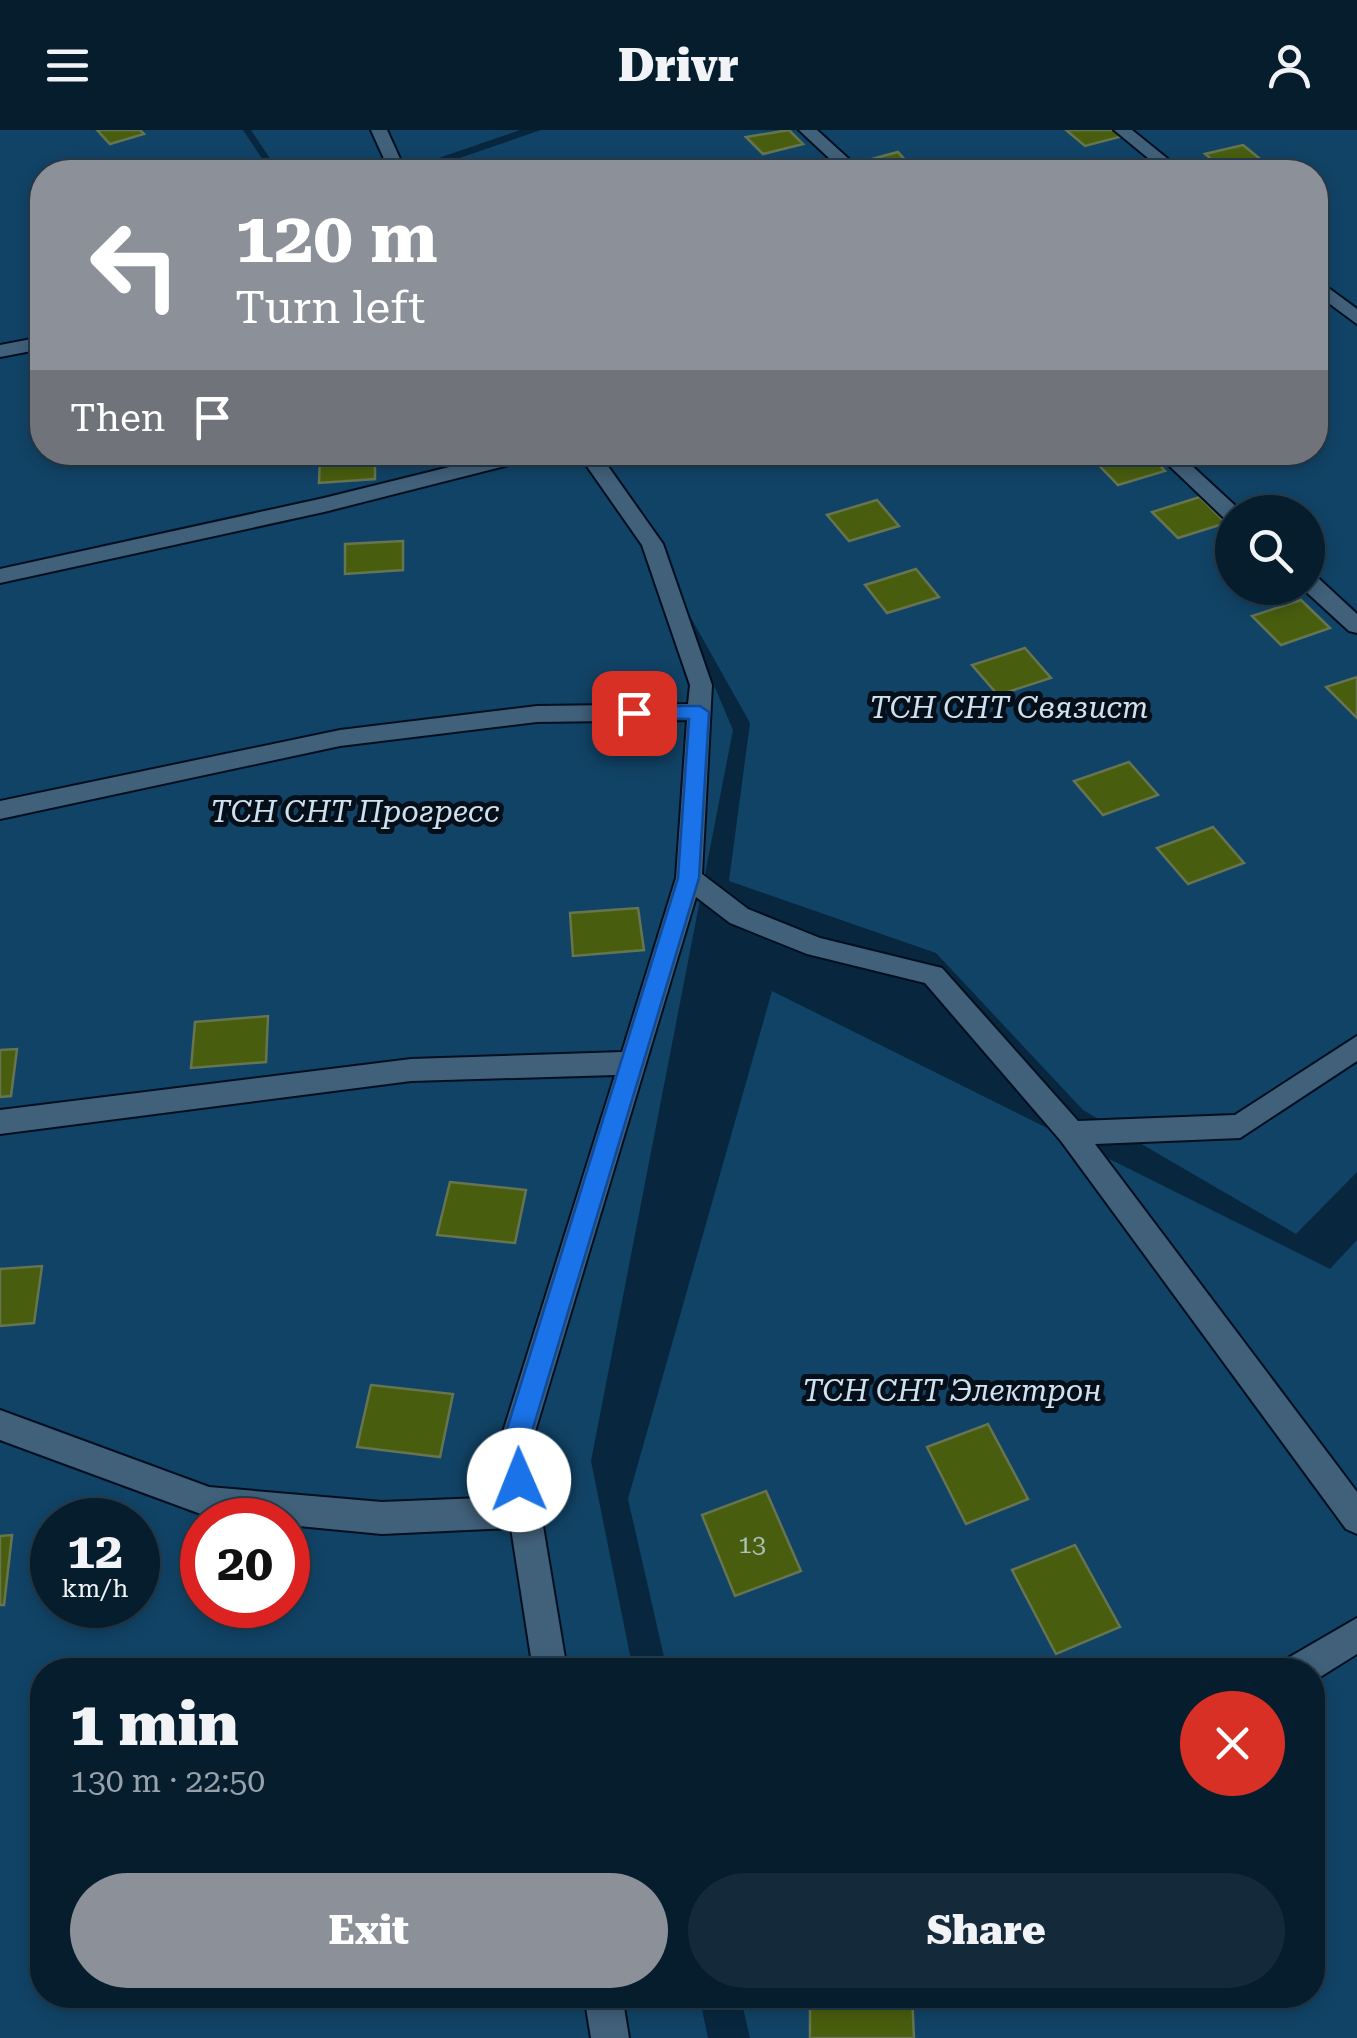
<!DOCTYPE html>
<html lang="en">
<head>
<meta charset="utf-8">
<style>
  body { margin:0; font-family:"Roboto Serif",serif; background:#142a3a; color:#f1f3f6; height:100vh; display:flex; flex-direction:column; font-size:38px; white-space:nowrap }
  * { box-sizing:border-box; margin:0 }
  p { font-size:32px; color:#98a2aa }
  .icon { flex:none; width:55px; height:55px; fill:none; stroke:currentColor; stroke-width:2; stroke-linecap:round; stroke-linejoin:round }
  .map { position:relative; flex:1; overflow:hidden }
  .details { position:absolute; left:30px; top:1528px; width:1295px; height:350px; display:flex; flex-direction:column; background:#061d2e; border-radius:40px; box-shadow:0 5px 15px #0003,0 0 0 2px #273b4a }
  .details>* { flex:none }
  .guide { position:absolute; left:30px; top:30px; width:1298px; height:305px; border-radius:40px; box-shadow:0 5px 15px #0003,0 0 0 2px #273b4a; background:#8c9099; color:#fff; overflow:hidden }
  .tools { position:absolute; left:1215px; top:365px; display:grid; gap:20px }
  .tools a { display:grid; place-items:center; width:110px; height:110px; border-radius:50%; background:#061d2e; box-shadow:0 5px 15px #0003,0 0 0 2px #273b4a; font-size:50px }
  .speed { position:absolute; left:30px; top:1368px; display:flex; gap:20px; font-size:50px; font-weight:700; text-align:center }
  .speed>* { display:grid; place-content:center; width:130px; height:130px; border-radius:50%; background:#061d2e; box-shadow:0 5px 15px #0003,0 0 0 2px #273b4a; line-height:1 }
  .speed small { font-size:25px; font-weight:400 }
  .speed .limit { border:15px solid #d22; background:#fff; color:#111 }
  .pin { position:absolute; display:grid; place-items:center; width:85px; height:85px; color:#fff; margin:-42px; border-radius:20px; box-shadow:0 5px 15px #0006 }
  .me { position:absolute; width:110px; margin:-55px; rotate:359deg; stroke-linejoin:round; filter:drop-shadow(0 0 8px #0008) }
  .turn { display:flex; align-items:center; gap:35px; height:210px; padding:0 40px; font-size:45px }
  .turn .icon { width:130px; height:130px; stroke-width:2.5 }
  .turn b { display:block; font-size:70px; line-height:85px }
  .then { display:flex; align-items:center; height:95px; padding:0 40px; background:#0003; gap:20px; font-size:38px }
  .round { display:grid; place-items:center; flex:none; width:105px; height:105px; border-radius:52px; background:#142a3a }
  .summary { display:flex; align-items:center; justify-content:space-between; height:170px; padding:0 40px }
  h1 { font-size:60px; font-weight:800; line-height:75px }
  .button { display:flex; gap:20px; margin-top:auto; padding:20px 40px }
  .button a { flex:1; height:115px; border-radius:60px; background:#8c9099; color:#fff; font-size:40px; font-weight:800; line-height:115px; text-align:center }
  .button a+a { background:#142a3a; color:#f1f3f6 }
  header { display:flex; justify-content:space-between; align-items:center; height:130px; padding:0 40px; background:#061d2e; font-size:45px; font-weight:800 }
  .map>svg:first-child { display:block }
  .green { fill:#114366; fill-rule:evenodd }
  .building { fill:#485e0e; stroke:#677450; stroke-width:2.5 }
  .lines { fill:none; stroke-linecap:round; stroke-linejoin:round }
  .lane-casing { stroke:#000f20; stroke-width:4 }
  .lane { fill:#41607a; fill-rule:evenodd }
  .route { fill:#1a73e8; stroke:#114b97; stroke-width:2.5 }
  .labels { text-anchor:middle; stroke-width:10; stroke-linejoin:round; paint-order:stroke }
  .number-label { font-size:25px; fill:#aec0b8 }
  .park-label { font-size:30px; font-style:italic; fill:#cfe0ef; stroke:#040f19 }
</style>
</head>
<body>
<header><svg class="icon" aria-label="menu" viewBox="0 0 24 24"><path d="M4 6h16M4 12h16M4 18h16"/></svg>Drivr<svg class="icon" aria-label="person" viewBox="0 0 24 24"><circle cx="12" cy="8" r="4"/><path d="M4 21q1-7 8-7t8 7"/></svg></header>
<div class="map">
<svg width="1357" height="1908" viewBox="0 0 1357 1908">
  <rect width="100%" height="100%" fill="#08273e"/>
  <path class="green" d="M 0,0 L 243,0 L 271,42 L 42,42 L 42,322 L 1315,322 L 1315,42 L 440,42 L 436,36 L 541,0 L 1357,0 L 1357,1042 L 1296,1104 L 1083,980 L 936,823 L 729,751 L 750,593 L 668,447 L 733,600 L 591,1331 L 633,1540 L 42,1540 L 42,1865 L 699,1865 L 708,1908 L 0,1908 ZM 1232,382 L 1308,382 L 1308,458 L 1232,458 ZM 52,1390 L 138,1390 L 138,1475 L 52,1475 ZM 202,1390 L 288,1390 L 288,1475 L 202,1475 Z
    M 251,0 L 520,0 L 398,42 L 279,42 Z
    M 772,861 L 1330,1139 L 1357,1110 L 1357,1908 L 750,1908 L 740,1865 L 1312,1865 L 1312,1540 L 667,1540 L 628,1369 Z"/>
  <path class="building" d="M 97,0 L 140,0 L 144,4 L 110,14 Z
    M 789,0 L 803,14 L 763,24 L 746,7 Z
    M 1066,0 L 1115,0 L 1123,6 L 1085,16 Z
    M 1243,15 L 1264,32 L 1226,41 L 1205,24 Z
    M 898,22 L 913,39 L 871,42 L 861,32 Z
    M 1147,322 L 1165,341 L 1118,355 L 1094,330 L 1120,322 Z
    M 375,323 L 375,349 L 319,353 L 320,326 Z
    M 1200,367 L 1226,393 L 1178,408 L 1152,382 Z
    M 877,370 L 899,396 L 849,411 L 827,385 Z
    M 403,411 L 403,440 L 345,444 L 345,414 Z
    M 916,439 L 939,467 L 887,483 L 865,455 Z
    M 1301,470 L 1330,498 L 1281,515 L 1252,486 Z
    M 1025,518 L 1051,548 L 998,565 L 972,535 Z
    M 1357,547 L 1357,588 L 1326,557 Z
    M 1129,632 L 1158,665 L 1103,685 L 1074,651 Z
    M 1213,697 L 1244,733 L 1188,754 L 1157,718 Z
    M 638,778 L 644,820 L 573,826 L 570,783 Z
    M 268,886 L 266,932 L 191,938 L 195,892 Z
    M 17,919 L 11,966 L 0,967 L 0,920 Z
    M 450,1052 L 526,1060 L 515,1113 L 437,1105 Z
    M 42,1136 L 34,1193 L 0,1196 L 0,1139 Z
    M 371,1255 L 453,1264 L 440,1327 L 357,1317 Z
    M 988,1294 L 1028,1369 L 966,1394 L 927,1317 Z
    M 766,1361 L 801,1441 L 735,1466 L 702,1385 Z
    M 12,1405 L 4,1475 L 0,1475 L 0,1406 Z
    M 1075,1415 L 1120,1497 L 1056,1524 L 1012,1440 Z
    M 810,1865 L 912,1865 L 914,1908 L 810,1908 Z"/>
  <g class="lines">
    <g class="lane-casing">
      <path id="lane" d="M 371,0 L 387,0 L 406,42 L 390,42 Z
        M 799,0 L 817,0 L 863,42 L 844,42 Z
        M 1114,0 L 1132,0 L 1184,42 L 1165,42 Z
        M 1315,148 L 1357,179 L 1357,194 L 1315,163 Z
        M 42,207 L 42,219 L 0,227 L 0,215 Z
        M 510,322 L 547,322 L 544,326 L 324,382 L 0,453 L 0,439 L 324,368 Z
        M 577,322 L 598,322 L 663,414 L 712,555 L 702,744 L 748,779 L 820,808 L 942,838 L 1078,991 L 1235,985 L 1357,906 L 1357,931 L 1240,1008 L 1095,1014 L 1357,1362 L 1357,1404 L 1346,1399 L 1061,1011 L 925,853 L 807,824 L 730,793 L 696,767 L 530,1318 L 567,1540 L 533,1540 L 511,1398 L 382,1404 L 288,1395 L 288,1390 L 209,1387 L 0,1310 L 0,1280 L 209,1357 L 382,1372 L 506,1367 L 498,1318 L 615,945 L 411,951 L 0,1004 L 0,980 L 411,929 L 622,922 L 676,748 L 687,590 L 537,592 L 340,616 L 0,689 L 0,671 L 340,600 L 537,576 L 688,574 L 690,555 L 642,415 Z
        M 1155,322 L 1177,322 L 1242,382 L 1232,382 L 1232,390 L 1225,389 Z
        M 1308,444 L 1316,446 L 1357,484 L 1357,503 L 1349,501 L 1302,458 L 1308,458 Z
        M 1357,1488 L 1357,1524 L 1312,1552 L 1312,1540 L 1283,1540 L 1288,1528 Z
        M 584,1865 L 622,1865 L 629,1908 L 591,1908 Z"/>
    </g>
    <use href="#lane" class="lane"/>
  </g>
  <path class="route" d="M 634,576 L 700,576 L 709,582 L 699,748 L 527,1318 L 532,1350 L 529,1359 L 519,1363 L 510,1359 L 501,1318 L 678,748 L 689,589 L 628,588 L 628,578 Z"/>
  <g class="labels">
    <g class="number-label">
      <text x="752" y="1423">13</text>
    </g>
    <g class="park-label">
      <text x="1009" y="588">ТСН СНТ Связист</text>
      <text x="355" y="692">ТСН СНТ Прогресс</text>
      <text x="952" y="1271">ТСН СНТ Электрон</text>
    </g>
  </g>
</svg>
<div class="tools">
<a><svg class="icon" aria-label="search" viewBox="0 0 24 24"><circle cx="10" cy="10" r="6"/><path d="M15 15l6 6"/></svg></a>
</div>
<div class="speed"><div>12<small>km/h</small></div><div class="limit">20</div></div>
<div class="pin" style="left:634px;top:583px;background:#d93025"><svg class="icon" aria-label="arrive" viewBox="0 0 24 24"><path d="M6 21V4h12l-3 4 3 4H6"/></svg></div>
<svg class="me" style="left:519px;top:1350px" viewBox="-20 -20 40 40"><circle r="19" fill="#fff"/><path d="M0-13L10 11 0 6-10 11z" fill="#1a73e8"/></svg>
<div class="guide">
<div class="turn"><svg class="icon" aria-label="left" viewBox="0 0 24 24"><path d="M17 20v-9H6M10 6l-5 5 5 5"/></svg><div><b>120 m</b>Turn left</div></div>
<div class="then">Then<svg class="icon" aria-label="arrive" viewBox="0 0 24 24"><path d="M6 21V4h12l-3 4 3 4H6"/></svg></div>
</div>
<section class="details">
<div class="summary"><div><h1>1 min</h1><p>130 m · 22:50</p></div><a class="round" style="background:#d93025;color:#fff"><svg class="icon" aria-label="close" viewBox="0 0 24 24"><path d="M6 6l12 12M18 6L6 18"/></svg></a></div>
<div class="button"><a>Exit</a><a>Share</a></div>
</section>
</div>
</body>
</html>
